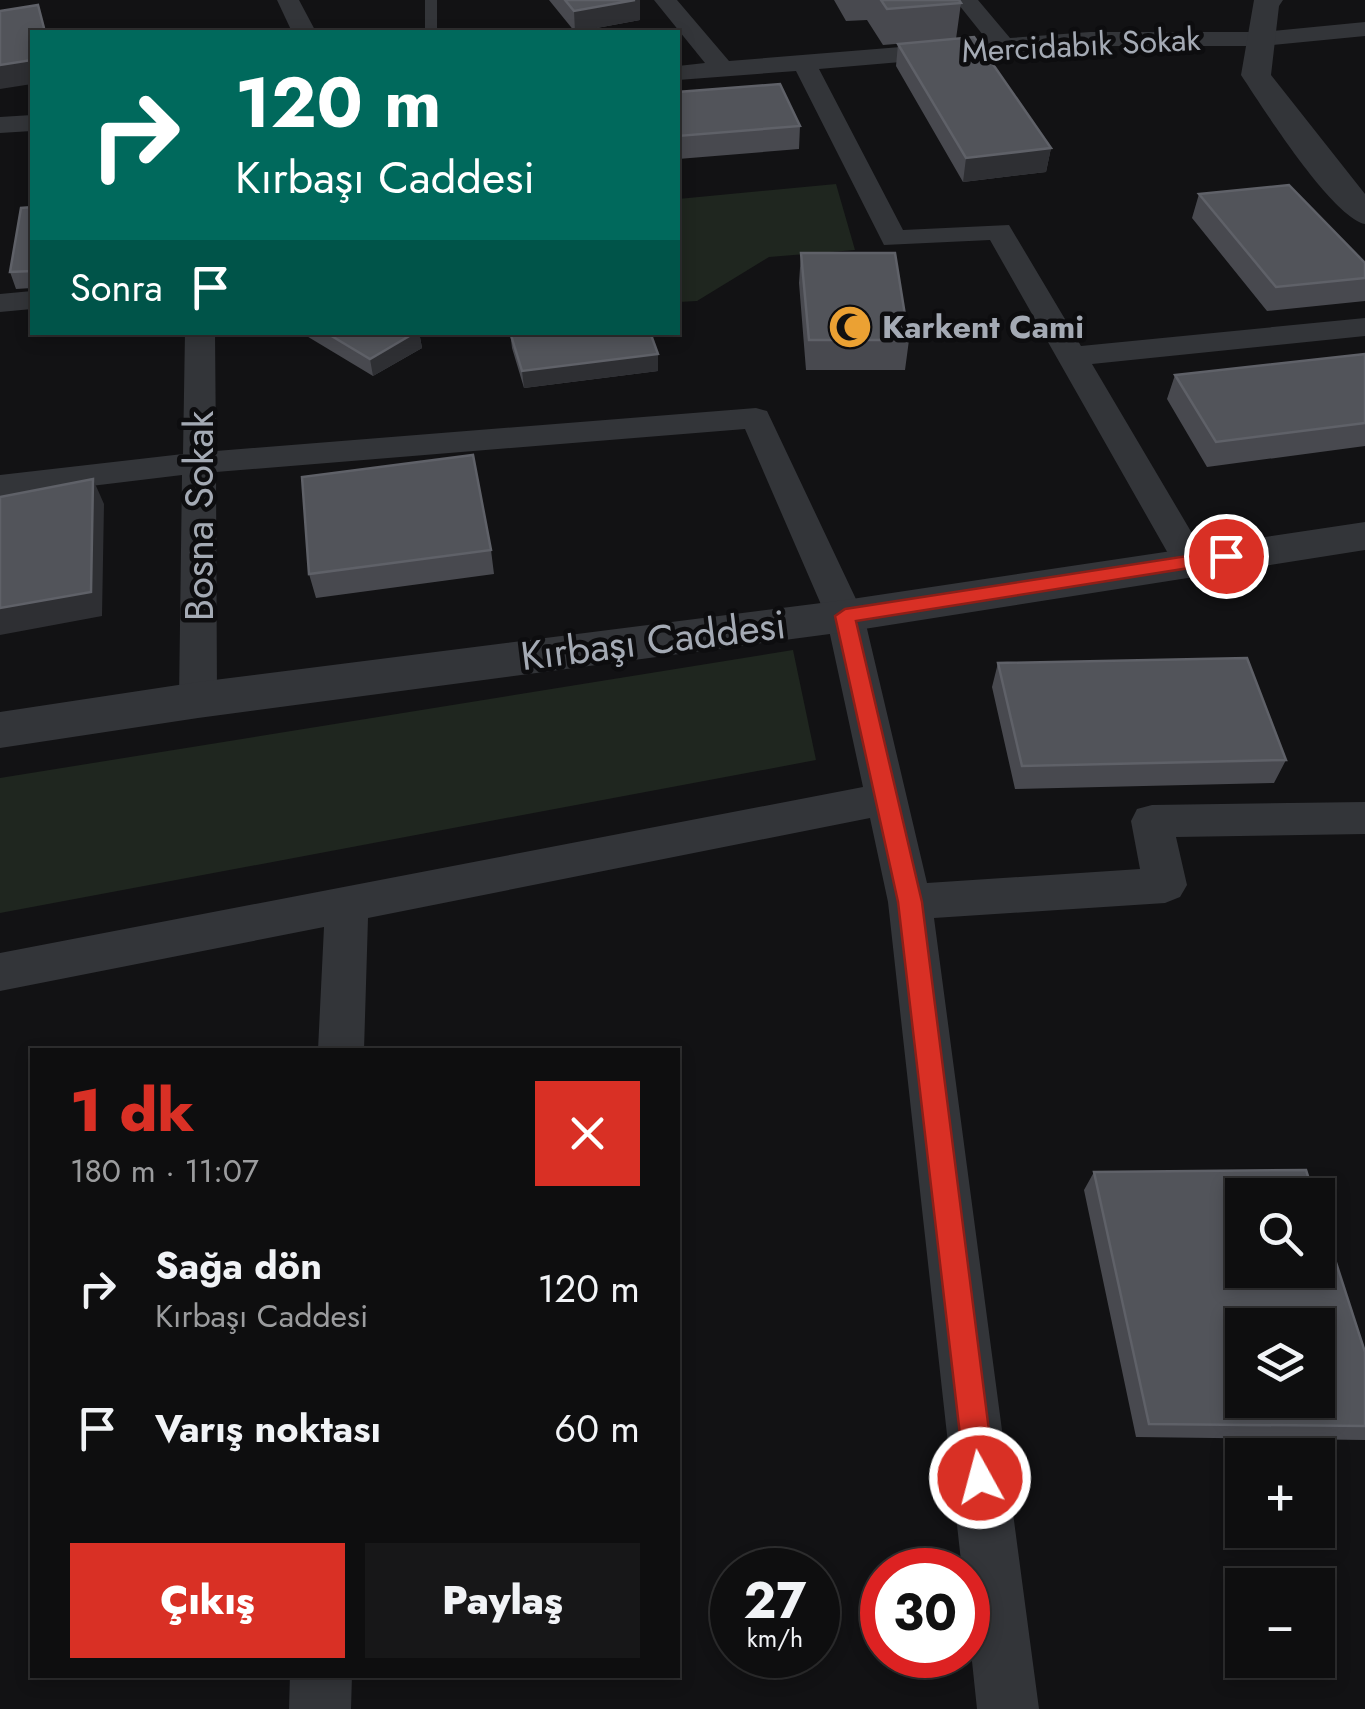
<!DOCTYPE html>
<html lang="tr">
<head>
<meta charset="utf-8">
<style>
  body { margin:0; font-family:Jost,sans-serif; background:#171718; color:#f1f3f6; height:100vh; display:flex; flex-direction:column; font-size:38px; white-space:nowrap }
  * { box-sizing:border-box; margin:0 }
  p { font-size:32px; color:#9b9c9e }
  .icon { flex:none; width:55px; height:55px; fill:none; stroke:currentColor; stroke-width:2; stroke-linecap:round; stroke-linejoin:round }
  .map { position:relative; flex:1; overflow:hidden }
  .sheet { position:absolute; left:30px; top:1048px; width:650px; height:630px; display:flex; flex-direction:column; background:#0e0e0f; border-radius:0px; box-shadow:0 5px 15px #0003,0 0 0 2px #2e2e2f }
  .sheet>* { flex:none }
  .top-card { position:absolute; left:30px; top:30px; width:650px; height:305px; border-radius:0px; box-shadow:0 5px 15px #0003,0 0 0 2px #2e2e2f; background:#00695c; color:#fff; overflow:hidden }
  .fabs { position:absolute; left:1225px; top:1178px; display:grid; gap:20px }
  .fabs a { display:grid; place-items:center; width:110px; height:110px; border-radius:0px; background:#0e0e0f; box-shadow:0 5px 15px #0003,0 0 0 2px #2e2e2f; font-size:50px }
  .speed { position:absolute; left:710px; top:1548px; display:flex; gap:20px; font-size:50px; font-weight:700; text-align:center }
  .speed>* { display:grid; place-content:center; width:130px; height:130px; border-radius:50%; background:#0e0e0f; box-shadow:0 5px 15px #0003,0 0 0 2px #2e2e2f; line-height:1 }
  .speed small { font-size:25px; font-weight:400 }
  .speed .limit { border:15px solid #d22; background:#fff; color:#111 }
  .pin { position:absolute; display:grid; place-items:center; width:85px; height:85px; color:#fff; margin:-42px; border:5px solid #fff; border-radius:50%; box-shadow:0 2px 10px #0007 }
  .me { position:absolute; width:110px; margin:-55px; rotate:353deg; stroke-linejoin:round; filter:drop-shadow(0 0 8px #0008) }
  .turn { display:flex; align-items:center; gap:35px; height:210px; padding:0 40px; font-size:45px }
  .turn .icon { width:130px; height:130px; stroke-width:2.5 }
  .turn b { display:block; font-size:70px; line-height:85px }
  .then { display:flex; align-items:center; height:95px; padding:0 40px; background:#0003; gap:20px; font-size:38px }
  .round { display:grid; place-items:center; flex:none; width:105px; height:105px; border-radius:0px; background:#171718 }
  .headline { display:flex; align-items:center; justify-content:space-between; height:170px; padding:0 40px }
  h1 { font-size:60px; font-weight:800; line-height:75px; color:#d93025 }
  .cta { display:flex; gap:20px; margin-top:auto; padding:20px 40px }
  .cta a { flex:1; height:115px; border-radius:0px; background:#d93025; color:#fff; font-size:40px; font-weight:800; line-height:115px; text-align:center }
  .cta a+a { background:#171718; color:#f1f3f6 }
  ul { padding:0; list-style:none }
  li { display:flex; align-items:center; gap:30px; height:140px; padding:0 40px }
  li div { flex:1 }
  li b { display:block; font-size:38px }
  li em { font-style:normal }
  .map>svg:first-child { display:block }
  .green { fill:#1f261f }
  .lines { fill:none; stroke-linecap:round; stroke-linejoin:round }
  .service { fill:#333539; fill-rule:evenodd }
  .minor { fill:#333539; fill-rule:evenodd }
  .tertiary { fill:#333539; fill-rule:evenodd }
  .wall { fill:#48494f }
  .shaded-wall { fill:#2e2f33 }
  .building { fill:#52545a; stroke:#5f6168; stroke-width:2.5; fill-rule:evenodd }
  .route { fill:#d93025; stroke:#8d1f18; stroke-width:2.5 }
  .labels { text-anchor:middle; stroke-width:9; stroke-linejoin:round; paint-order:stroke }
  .far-street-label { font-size:32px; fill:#a4aab4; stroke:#0d0d0f }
  .far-poi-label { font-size:32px; font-weight:bold; fill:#a4aab4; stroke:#0d0d0f; text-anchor:start }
  .street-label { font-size:40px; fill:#a4aab4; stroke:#0d0d0f }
</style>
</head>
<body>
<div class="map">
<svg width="1365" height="1709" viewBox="0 0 1365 1709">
  <rect width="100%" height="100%" fill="#121214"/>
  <path class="green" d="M 836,184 L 855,250 L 769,257 L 697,301 L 678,302 L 678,199 Z
    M 793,650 L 816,760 L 0,913 L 0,778 Z"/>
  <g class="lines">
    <path class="service" d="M 425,0 L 437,0 L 437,32 L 425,32 Z"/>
    <path class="minor" d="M 277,0 L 299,0 L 316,32 L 292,32 Z
      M 654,0 L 677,0 L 729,61 L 987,40 L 955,0 L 978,0 L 1010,38 L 1090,32 L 1261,32 L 1365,22 L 1365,36 L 1261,46 L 1090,46 L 819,69 L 903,230 L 1009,225 L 1081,346 L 1365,318 L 1365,336 L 1092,364 L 1209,562 L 1204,571 L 1191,574 L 1178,571 L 990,240 L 884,245 L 796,71 L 678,80 L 678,66 L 705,63 Z
      M 32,115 L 32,131 L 0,133 L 0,117 Z
      M 32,291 L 32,309 L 0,312 L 0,294 Z
      M 185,332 L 215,332 L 216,451 L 756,408 L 767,411 L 864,616 L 927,883 L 1140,869 L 1131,821 L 1137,809 L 1152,805 L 1365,802 L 1365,834 L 1176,837 L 1187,885 L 1180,897 L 1165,903 L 934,918 L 1039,1709 L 977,1709 L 968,1623 L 968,1570 L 962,1570 L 888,902 L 870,818 L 368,918 L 364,1050 L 318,1050 L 324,927 L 0,991 L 0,953 L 863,787 L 826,616 L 745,429 L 216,472 L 217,700 L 212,710 L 198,714 L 184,710 L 179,700 L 182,475 L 0,497 L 0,475 L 183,454 Z
      M 290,1675 L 352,1675 L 351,1709 L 289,1709 Z"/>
    <path class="tertiary" d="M 1254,0 L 1283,0 L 1279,6 L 1271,75 L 1365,194 L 1365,224 C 1331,216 1263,108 1241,75 Z
      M 1365,522 L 1365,550 L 845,632 L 198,718 L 0,748 L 0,712 L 198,682 L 845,600 Z"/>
  </g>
  <path class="wall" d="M 549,0 L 640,0 L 640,20 L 575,32 Z
    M 834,0 L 959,0 L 961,3 L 956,39 L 883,45 L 867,20 L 846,21 Z
    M 898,44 L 1051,148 L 1046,172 L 963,182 L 896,66 Z
    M 678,92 L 800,126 L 799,149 L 678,159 Z
    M 1199,194 L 1365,263 L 1365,301 L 1267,311 L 1192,218 Z
    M 32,207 L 32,288 L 16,289 L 10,272 Z
    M 801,253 L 909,340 L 905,370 L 806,370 L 799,283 Z
    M 300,332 L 419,332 L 422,348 L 373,376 Z
    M 510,332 L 658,354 L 658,371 L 524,388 L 512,348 Z
    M 1365,354 L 1365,446 L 1207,467 L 1167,399 L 1175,375 Z
    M 491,550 L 494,574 L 316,598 L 309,574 Z
    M 998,663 L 1286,760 L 1274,783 L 1015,789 L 992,687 Z
    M 1094,1172 L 1365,1352 L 1365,1440 L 1136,1437 L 1084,1190 Z"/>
  <path class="shaded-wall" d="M 635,0 L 640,0 L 640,20 L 575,32 L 574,11 Z
    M 32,60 L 32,84 L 0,89 L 0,65 Z
    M 1051,148 L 1046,172 L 963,182 L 966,158 Z
    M 416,332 L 419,332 L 422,348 L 373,376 L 370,359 Z
    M 658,354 L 658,371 L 524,388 L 522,371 Z
    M 93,479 L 104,504 L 102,616 L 0,635 L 0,608 Z"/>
  <path class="building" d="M 565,0 L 635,0 L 574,11 Z
    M 881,0 L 959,0 L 961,3 L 887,9 Z
    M 38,5 L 45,32 L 32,32 L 32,60 L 0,65 L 0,11 Z
    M 974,37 L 1051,148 L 966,158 L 898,44 Z
    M 780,84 L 800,126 L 678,136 L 678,92 Z
    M 1289,185 L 1365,263 L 1365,278 L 1276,287 L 1199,194 Z
    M 32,207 L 32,271 L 10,272 L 21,208 Z
    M 801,253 L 895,253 L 909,340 L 809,340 Z
    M 325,332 L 416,332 L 370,359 Z
    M 510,332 L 650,332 L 658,354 L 522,371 Z
    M 1365,354 L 1365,423 L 1216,442 L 1175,375 Z
    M 473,455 L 491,550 L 309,574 L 302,477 Z
    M 93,479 L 91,592 L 0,608 L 0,497 Z
    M 1247,658 L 1286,760 L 1022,766 L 998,663 Z
    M 1306,1170 L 1314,1195 L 1242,1195 L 1242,1270 L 1318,1270 L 1318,1207 L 1365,1352 L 1365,1426 L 1149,1424 L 1094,1172 ZM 1242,1325 L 1318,1325 L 1318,1400 L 1242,1400 Z"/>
  <path class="route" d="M 1226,550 L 1236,556 L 1233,561 L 856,621 L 922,902 L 995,1478 L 991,1489 L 980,1493 L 969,1489 L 965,1478 L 898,902 L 835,616 L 845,609 Z"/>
  <defs>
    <g id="mosque-disc" transform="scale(2.25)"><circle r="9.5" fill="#eba133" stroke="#0d0d0f"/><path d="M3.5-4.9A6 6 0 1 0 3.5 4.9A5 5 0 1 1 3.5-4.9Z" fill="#111"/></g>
  </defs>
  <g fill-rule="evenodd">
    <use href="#mosque-disc" x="850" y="327"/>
  </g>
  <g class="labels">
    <g class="far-street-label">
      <text transform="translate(1081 45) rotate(-3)" y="11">Mercidabık Sokak</text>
    </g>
    <g class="far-poi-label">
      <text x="882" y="338">Karkent Cami</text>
    </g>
    <g class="street-label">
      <text transform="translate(199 516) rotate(-90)" y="14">Bosna Sokak</text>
      <text transform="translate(653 640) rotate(-7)" y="14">Kırbaşı Caddesi</text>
    </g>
  </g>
</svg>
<div class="fabs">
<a><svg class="icon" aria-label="search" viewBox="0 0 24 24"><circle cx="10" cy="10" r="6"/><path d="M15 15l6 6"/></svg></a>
<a><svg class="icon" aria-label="layers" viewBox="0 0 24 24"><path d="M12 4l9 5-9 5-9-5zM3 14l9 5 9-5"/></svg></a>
<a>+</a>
<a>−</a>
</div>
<div class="speed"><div>27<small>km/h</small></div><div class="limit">30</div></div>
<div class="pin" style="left:1226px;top:556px;background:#d93025"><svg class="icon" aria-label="arrive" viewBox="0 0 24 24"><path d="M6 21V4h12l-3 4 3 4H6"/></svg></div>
<svg class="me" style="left:980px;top:1478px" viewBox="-20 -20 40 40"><circle r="17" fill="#d93025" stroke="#fff" stroke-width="3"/><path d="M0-11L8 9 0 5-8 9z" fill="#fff"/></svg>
<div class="top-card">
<div class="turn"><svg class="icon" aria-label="right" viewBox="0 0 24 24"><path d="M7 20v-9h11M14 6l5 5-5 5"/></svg><div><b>120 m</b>Kırbaşı Caddesi</div></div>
<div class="then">Sonra<svg class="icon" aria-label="arrive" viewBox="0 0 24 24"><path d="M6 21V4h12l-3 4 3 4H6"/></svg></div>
</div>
<section class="sheet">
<div class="headline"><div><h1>1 dk</h1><p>180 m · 11:07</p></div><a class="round" style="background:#d93025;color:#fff"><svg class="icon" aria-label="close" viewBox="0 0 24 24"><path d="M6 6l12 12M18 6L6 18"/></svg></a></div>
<ul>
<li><svg class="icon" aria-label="right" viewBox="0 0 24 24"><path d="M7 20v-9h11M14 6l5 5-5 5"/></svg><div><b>Sağa dön</b><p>Kırbaşı Caddesi</p></div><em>120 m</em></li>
<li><svg class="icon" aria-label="arrive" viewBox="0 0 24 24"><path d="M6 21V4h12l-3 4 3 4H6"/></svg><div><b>Varış noktası</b></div><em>60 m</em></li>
</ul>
<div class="cta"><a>Çıkış</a><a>Paylaş</a></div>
</section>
</div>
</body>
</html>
